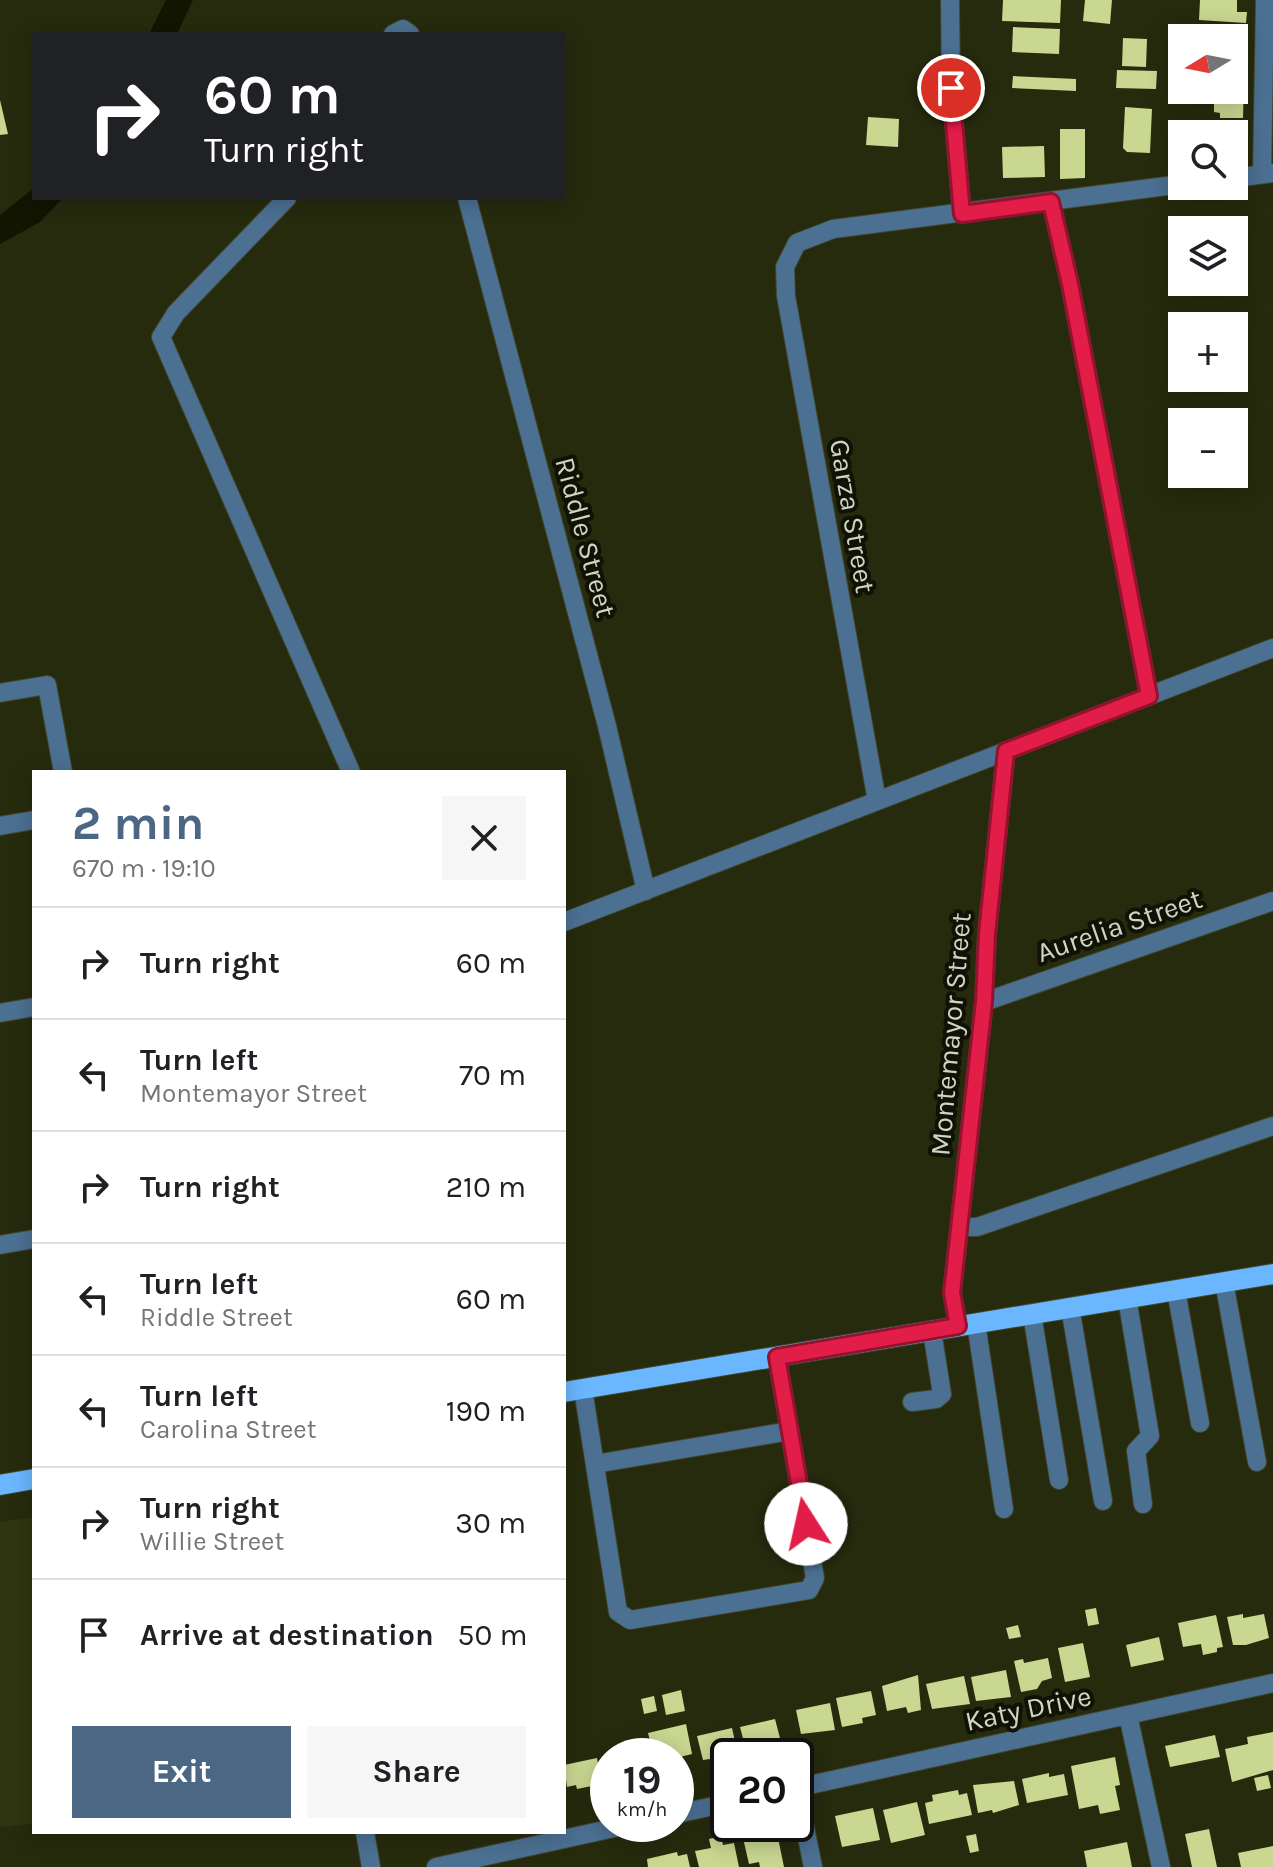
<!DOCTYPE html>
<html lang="en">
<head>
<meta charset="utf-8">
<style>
  body { margin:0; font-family:Karla,sans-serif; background:#f6f6f6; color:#202124; height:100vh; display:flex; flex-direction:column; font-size:30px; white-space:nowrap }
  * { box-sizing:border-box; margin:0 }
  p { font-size:26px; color:#757577 }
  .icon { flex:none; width:44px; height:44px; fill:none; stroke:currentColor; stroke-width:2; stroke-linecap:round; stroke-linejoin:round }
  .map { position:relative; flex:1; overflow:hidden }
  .panel { position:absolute; left:32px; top:770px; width:534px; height:1064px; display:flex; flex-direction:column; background:#fff; border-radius:0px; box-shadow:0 4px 20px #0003 }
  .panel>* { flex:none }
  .banner { position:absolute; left:32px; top:32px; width:534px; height:168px; border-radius:0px; box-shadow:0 4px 20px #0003; background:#202124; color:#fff; overflow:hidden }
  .needle { width:52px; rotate:260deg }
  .controls { position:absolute; left:1168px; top:24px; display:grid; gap:16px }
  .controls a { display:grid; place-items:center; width:80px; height:80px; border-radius:0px; background:#fff; box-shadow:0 4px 20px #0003; font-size:40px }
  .speed { position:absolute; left:590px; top:1738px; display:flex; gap:16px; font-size:40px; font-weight:700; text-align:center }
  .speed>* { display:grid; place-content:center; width:104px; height:104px; border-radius:50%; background:#fff; box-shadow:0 4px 20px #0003; line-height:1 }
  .speed small { font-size:20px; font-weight:400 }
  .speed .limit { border:4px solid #111; border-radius:12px; background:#fff; color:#111 }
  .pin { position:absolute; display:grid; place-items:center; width:68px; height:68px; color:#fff; margin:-34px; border:4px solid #fff; border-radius:50%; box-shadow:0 2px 8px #0007 }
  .me { position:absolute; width:88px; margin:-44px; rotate:350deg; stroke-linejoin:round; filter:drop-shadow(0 0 6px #0008) }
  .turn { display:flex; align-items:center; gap:28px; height:168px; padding:0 40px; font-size:36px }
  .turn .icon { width:104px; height:104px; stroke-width:2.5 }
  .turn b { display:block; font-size:56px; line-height:68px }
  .round { display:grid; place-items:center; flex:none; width:84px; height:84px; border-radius:0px; background:#f6f6f6 }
  .overview { display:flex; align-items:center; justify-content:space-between; height:136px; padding:0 40px }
  h1 { font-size:48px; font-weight:700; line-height:60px; color:#4b6784 }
  .button { display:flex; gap:16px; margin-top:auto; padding:16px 40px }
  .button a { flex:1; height:92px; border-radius:0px; background:#4b6784; color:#fff; font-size:32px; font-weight:700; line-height:92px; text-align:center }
  .button a+a { background:#f6f6f6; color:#202124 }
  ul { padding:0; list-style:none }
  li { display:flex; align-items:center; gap:24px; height:112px; padding:0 40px; border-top:2px solid #e0e0e0 }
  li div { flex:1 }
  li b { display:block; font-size:30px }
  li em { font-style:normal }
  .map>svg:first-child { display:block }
  .built { fill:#2f350f }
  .water { fill:#121502 }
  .building { fill:#c9d791 }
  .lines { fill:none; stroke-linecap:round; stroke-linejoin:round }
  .minor-casing { stroke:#41462b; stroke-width:20 }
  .major-casing { stroke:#41462b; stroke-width:22 }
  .minor { stroke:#4c7092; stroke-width:18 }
  .major { stroke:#6ab6ff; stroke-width:20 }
  .route-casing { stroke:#92132f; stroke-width:20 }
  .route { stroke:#e11d48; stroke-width:14 }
  .labels { text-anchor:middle; stroke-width:8; stroke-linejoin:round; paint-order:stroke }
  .street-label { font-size:28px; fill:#d0d4c3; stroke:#101206 }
</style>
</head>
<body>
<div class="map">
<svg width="1273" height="1867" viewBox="0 0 1273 1867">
  <rect width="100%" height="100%" fill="#262b0e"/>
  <path class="built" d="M 34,1517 L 34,1824 L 0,1827 L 0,1522 Z"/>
  <path class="water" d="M 166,0 L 193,0 L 177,34 L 149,34 Z
    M 34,188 L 34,198 L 63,198 L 40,222 L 0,244 L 0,215 Z"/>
  <path class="building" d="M 1003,0 L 1061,0 L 1060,23 L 1002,21 Z
    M 1085,0 L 1112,0 L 1110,24 L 1083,21 Z
    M 1200,0 L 1237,0 L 1237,12 L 1247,12 L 1246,23 L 1199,20 Z
    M 1188,24 L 1234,26 L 1233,38 L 1187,38 Z
    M 1013,27 L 1060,29 L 1059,54 L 1012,52 Z
    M 1123,38 L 1147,39 L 1146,67 L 1122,66 Z
    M 1234,52 L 1241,53 L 1241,73 L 1234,73 Z
    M 1117,70 L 1157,71 L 1156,89 L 1116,88 Z
    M 1013,76 L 1076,79 L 1076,91 L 1012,88 Z
    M 1234,79 L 1244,79 L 1243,118 L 1220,118 L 1220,113 L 1214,112 L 1214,103 L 1220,103 L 1220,90 L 1234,90 Z
    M 0,100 L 8,134 L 0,135 Z
    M 1125,107 L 1152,109 L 1150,153 L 1127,152 L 1123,148 Z
    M 868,117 L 899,119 L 898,147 L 866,145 Z
    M 1194,127 L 1195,134 L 1182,134 L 1182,151 L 1173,151 L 1172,128 Z
    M 1060,129 L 1085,129 L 1085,178 L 1060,179 Z
    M 1044,146 L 1045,177 L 1003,178 L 1002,147 Z
    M 1096,1608 L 1099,1624 L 1088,1626 L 1085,1610 Z
    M 1243,1614 L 1243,1618 L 1264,1614 L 1269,1638 L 1246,1645 L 1233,1645 L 1227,1617 Z
    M 1216,1615 L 1223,1647 L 1217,1648 L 1217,1652 L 1203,1655 L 1201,1644 L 1183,1647 L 1178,1623 Z
    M 1018,1625 L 1021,1637 L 1009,1639 L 1006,1628 Z
    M 1159,1637 L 1164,1660 L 1131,1667 L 1126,1645 Z
    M 1083,1643 L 1090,1677 L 1065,1682 L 1058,1648 Z
    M 1048,1658 L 1052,1678 L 1042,1681 L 1037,1689 L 1021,1692 L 1014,1661 L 1023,1659 L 1024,1663 Z
    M 1006,1670 L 1011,1697 L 976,1701 L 971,1677 Z
    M 918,1675 L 921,1710 L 908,1713 L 906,1707 L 887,1711 L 882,1686 Z
    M 964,1676 L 970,1704 L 932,1709 L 926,1684 Z
    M 681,1690 L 685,1711 L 666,1715 L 662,1695 Z
    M 871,1691 L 876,1715 L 862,1718 L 863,1723 L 842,1727 L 836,1698 Z
    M 654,1696 L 657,1711 L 644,1714 L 641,1699 Z
    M 830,1703 L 835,1730 L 801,1734 L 796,1710 Z
    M 775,1719 L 781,1742 L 746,1750 L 740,1727 Z
    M 686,1724 L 692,1754 L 676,1758 L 654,1756 L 648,1733 Z
    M 732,1728 L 738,1755 L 703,1760 L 697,1736 Z
    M 1273,1732 L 1273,1770 L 1232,1782 L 1225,1749 L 1248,1744 L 1247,1737 Z
    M 1215,1735 L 1220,1757 L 1170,1767 L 1165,1746 Z
    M 643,1743 L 646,1756 L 609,1756 L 608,1751 Z
    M 1115,1757 L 1120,1785 L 1115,1786 L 1120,1810 L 1100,1814 L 1098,1805 L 1079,1809 L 1071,1766 Z
    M 597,1758 L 602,1784 L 577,1789 L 576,1785 L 567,1787 L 564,1765 Z
    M 1049,1773 L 1049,1777 L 1064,1774 L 1068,1795 L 1027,1803 L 1022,1779 Z
    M 1268,1775 L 1271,1788 L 1257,1791 L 1254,1778 Z
    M 1014,1781 L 1019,1805 L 993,1813 L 992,1810 L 978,1813 L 973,1785 Z
    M 958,1790 L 959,1795 L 967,1793 L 972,1815 L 929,1824 L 925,1803 L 933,1801 L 932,1795 Z
    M 917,1802 L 925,1835 L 891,1843 L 883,1810 Z
    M 873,1808 L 880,1840 L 842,1847 L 835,1816 Z
    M 1209,1829 L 1217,1867 L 1192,1867 L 1185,1834 Z
    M 777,1833 L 784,1867 L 760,1867 L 759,1862 L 749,1864 L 743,1838 Z
    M 976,1834 L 979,1851 L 970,1853 L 966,1836 Z
    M 721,1836 L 723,1845 L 734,1843 L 739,1867 L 699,1867 L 695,1851 L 711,1848 L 709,1839 Z
    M 1127,1842 L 1132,1867 L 1087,1867 L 1084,1851 Z
    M 1273,1846 L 1273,1867 L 1241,1867 L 1238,1853 Z
    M 677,1852 L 678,1856 L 687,1854 L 690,1867 L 648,1867 L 647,1859 Z"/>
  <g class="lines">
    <g class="minor-casing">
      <path id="minor" d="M 950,0 L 951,88 L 962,214
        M 393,34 L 403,29 L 410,34
        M 1262,174 L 1265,0
        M 1234,178 L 1273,173
        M 287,198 L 176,313 L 161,337 L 351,772
        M 467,198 L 607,726 L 646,891
        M 1051,202 L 1070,284 L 1149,696
        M 0,693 L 47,685 L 63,772
        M 877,801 L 786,296 L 785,267 L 797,243 L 833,229 L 1182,184
        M 0,826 L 34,820
        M 564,922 L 1273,648
        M 984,1002 L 1273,901
        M 0,1013 L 34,1007
        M 961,1227 L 977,1227 L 1273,1126
        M 0,1245 L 34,1239
        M 1224,1282 L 1257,1462
        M 1176,1290 L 1200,1423
        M 1127,1298 L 1150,1436 L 1136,1451 L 1143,1504
        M 1070,1307 L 1103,1501
        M 1032,1314 L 1059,1480
        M 976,1323 L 1004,1509
        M 958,1326 L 952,1293 L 984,1002 L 987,934 L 1006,751
        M 583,1389 L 618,1612 L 630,1620 L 809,1590 L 815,1578 L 777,1357
        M 912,1402 L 936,1399 L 942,1394 L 932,1331
        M 595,1464 L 790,1431
        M 1128,1715 L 1161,1867
        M 796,1788 L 1273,1683
        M 797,1788 L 813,1867
        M 676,1814 L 728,1803
        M 365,1832 L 371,1867
        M 436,1867 L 632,1824"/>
    </g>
    <g class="major-casing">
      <path id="major" d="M 564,1392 L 1273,1274
        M 0,1485 L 34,1479"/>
    </g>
    <use href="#minor" class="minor"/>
    <use href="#major" class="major"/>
  </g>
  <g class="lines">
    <g class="route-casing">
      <path id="route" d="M 806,1524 L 777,1357 L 958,1326 L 952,1293 L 984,1002 L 987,934 L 1006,751 L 1149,696 L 1070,284 L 1051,202 L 962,214 L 951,88"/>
    </g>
    <use href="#route" class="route"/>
  </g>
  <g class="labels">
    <g class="street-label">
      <text transform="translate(853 516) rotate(80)" y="10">Garza Street</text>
      <text transform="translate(586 537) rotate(75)" y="10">Riddle Street</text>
      <text transform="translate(1119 925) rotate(-19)" y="10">Aurelia Street</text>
      <text transform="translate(950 1034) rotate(-85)" y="10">Montemayor Street</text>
      <text transform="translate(1028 1708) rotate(-12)" y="10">Katy Drive</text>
    </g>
  </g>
</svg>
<div class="controls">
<a><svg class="needle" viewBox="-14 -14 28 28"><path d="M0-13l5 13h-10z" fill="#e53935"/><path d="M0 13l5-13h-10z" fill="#757577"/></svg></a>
<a><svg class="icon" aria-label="search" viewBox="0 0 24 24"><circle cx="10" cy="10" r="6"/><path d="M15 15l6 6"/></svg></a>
<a><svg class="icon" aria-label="layers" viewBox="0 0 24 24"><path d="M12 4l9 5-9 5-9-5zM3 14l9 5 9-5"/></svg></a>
<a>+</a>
<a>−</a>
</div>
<div class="speed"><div>19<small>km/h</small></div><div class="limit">20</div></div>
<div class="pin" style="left:951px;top:88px;background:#d93025"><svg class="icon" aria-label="arrive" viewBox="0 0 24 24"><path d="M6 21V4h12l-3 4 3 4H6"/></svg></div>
<svg class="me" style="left:806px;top:1524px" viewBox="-20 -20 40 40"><circle r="19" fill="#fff"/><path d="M0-13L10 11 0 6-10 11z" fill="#e11d48"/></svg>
<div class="banner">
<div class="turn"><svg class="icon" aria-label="right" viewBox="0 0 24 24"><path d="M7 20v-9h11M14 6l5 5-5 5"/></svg><div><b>60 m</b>Turn right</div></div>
</div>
<section class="panel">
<div class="overview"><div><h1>2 min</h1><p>670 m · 19:10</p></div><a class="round"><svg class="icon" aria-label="close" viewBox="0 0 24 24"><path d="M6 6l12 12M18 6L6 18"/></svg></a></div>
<ul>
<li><svg class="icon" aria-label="right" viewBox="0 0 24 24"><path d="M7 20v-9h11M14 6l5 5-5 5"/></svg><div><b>Turn right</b></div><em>60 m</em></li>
<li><svg class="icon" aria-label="left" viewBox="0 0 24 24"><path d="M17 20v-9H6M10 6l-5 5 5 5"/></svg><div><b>Turn left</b><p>Montemayor Street</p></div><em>70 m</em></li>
<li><svg class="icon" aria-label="right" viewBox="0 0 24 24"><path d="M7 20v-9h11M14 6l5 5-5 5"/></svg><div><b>Turn right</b></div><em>210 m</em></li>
<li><svg class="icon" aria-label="left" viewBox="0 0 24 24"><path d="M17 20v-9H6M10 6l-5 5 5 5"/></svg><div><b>Turn left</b><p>Riddle Street</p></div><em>60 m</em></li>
<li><svg class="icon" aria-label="left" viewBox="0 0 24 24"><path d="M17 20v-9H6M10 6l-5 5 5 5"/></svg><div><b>Turn left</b><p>Carolina Street</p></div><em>190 m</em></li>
<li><svg class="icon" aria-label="right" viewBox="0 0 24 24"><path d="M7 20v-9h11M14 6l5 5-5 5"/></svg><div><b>Turn right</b><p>Willie Street</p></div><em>30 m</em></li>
<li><svg class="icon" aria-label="arrive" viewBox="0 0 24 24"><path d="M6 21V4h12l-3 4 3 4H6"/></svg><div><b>Arrive at destination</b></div><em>50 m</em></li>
</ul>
<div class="button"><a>Exit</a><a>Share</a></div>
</section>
</div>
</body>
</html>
